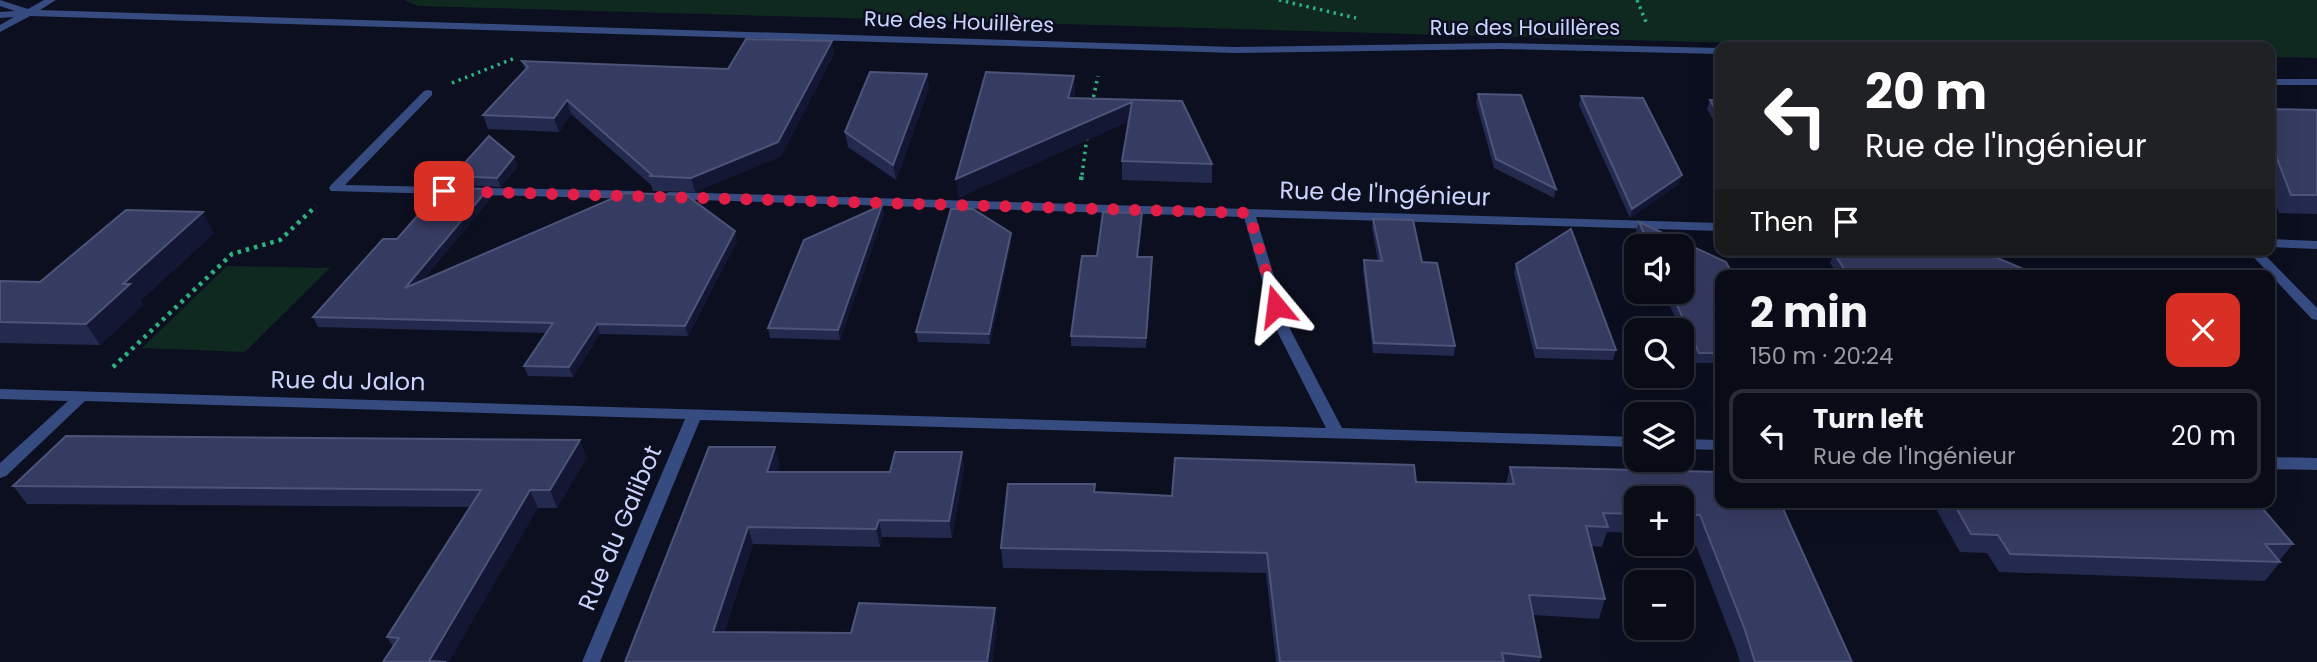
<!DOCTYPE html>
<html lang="en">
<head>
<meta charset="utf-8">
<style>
  body { margin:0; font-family:Poppins,sans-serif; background:#171924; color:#f1f3f6; height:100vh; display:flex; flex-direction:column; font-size:26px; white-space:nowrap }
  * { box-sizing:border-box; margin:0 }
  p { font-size:23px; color:#999ba1 }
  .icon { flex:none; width:38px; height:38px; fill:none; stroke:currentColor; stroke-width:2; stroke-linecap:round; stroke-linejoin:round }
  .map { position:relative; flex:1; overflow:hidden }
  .side { position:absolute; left:1715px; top:270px; width:560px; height:238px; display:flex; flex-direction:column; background:#090b17; border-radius:14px; box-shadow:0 7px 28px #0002,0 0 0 2px #292b36 }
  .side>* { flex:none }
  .hud { position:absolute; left:1715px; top:42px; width:560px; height:214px; border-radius:14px; box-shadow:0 7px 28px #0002,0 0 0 2px #292b36; background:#202124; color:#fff; overflow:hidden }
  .buttons { position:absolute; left:1624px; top:234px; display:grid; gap:14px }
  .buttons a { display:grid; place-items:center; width:70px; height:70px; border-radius:14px; background:#090b17; box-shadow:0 7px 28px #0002,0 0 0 2px #292b36; font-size:35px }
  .pin { position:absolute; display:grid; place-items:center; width:60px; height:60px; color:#fff; margin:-30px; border-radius:14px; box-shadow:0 4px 10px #0006 }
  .me { position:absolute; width:77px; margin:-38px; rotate:344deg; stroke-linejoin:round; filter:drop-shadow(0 0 5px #0008) }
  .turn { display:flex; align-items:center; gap:24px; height:147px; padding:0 35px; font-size:32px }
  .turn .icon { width:91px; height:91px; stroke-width:2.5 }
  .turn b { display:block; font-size:49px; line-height:60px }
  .then { display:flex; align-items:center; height:66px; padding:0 35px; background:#0003; gap:14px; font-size:26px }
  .round { display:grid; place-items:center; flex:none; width:74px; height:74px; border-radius:14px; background:#171924 }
  .head { display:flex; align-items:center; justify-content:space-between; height:119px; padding:0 35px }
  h1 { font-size:42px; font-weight:700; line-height:52px }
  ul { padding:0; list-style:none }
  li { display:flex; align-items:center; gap:21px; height:94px; margin:0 14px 10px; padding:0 21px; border:4px solid #292b36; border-radius:14px }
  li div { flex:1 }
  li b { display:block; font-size:26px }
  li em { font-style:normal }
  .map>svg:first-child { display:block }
  .green { fill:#0f2920 }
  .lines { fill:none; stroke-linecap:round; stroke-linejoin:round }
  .path-far1 { stroke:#2ab37f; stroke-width:3.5; stroke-dasharray:2.5 4.5; stroke-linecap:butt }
  .path { stroke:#2ab37f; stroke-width:4.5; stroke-dasharray:3.5 5; stroke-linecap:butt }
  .street { fill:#364b80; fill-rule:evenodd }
  .wall { fill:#24294e }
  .shaded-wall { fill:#131733 }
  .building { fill:#363b61; stroke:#4d547a; stroke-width:2 }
  .route { stroke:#e11d48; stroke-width:12; stroke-dasharray:0 21.6 }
  .labels { text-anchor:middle; stroke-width:5; stroke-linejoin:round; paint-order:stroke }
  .far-street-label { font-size:21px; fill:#cad5ff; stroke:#0c0f1f }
  .street-label { font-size:24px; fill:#cad5ff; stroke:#0c0f1f }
</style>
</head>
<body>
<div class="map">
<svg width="2317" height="662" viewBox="0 0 2317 662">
  <rect width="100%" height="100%" fill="#0c0f1f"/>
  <path class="green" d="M 404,0 L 2317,0 L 2317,58 L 2270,57 L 2270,47 L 1876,47 L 418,6 Z
    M 227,266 L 330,268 L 245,352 L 142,348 Z"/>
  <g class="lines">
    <path class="path-far1" d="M 1279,0 L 1356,18
      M 1637,0 L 1646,22
      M 452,83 L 515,58
      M 1092,104 L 1098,76
      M 1082,175 L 1087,137"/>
    <path class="path" d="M 1081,180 L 1082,173
      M 113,367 L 232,254 L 280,240 L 316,206"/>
    <path class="street" d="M 0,0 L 28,9 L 44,0 L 56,0 L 40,10 L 1235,47 L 1501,43 L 1720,48 L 1720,54 L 1501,49 L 1235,53 L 30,16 L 0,32 L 0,25 L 14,17 L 0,18 L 0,12 L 15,11 L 0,6 Z
      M 2270,79 L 2317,79 L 2317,85 L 2270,85 Z
      M 428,90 L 432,91 L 432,95 L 345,185 L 638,191 L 644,195 L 638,199 L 331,191 L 329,188 L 331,185 L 424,91 Z
      M 669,192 L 1720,223 L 1720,231 L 1256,217 L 1290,329 L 1342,428 L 1636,437 L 1636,447 L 700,420 L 600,662 L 582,662 L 685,419 L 85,401 L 6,476 L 0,478 L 0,463 L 68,401 L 0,399 L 0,389 L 1326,428 L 1276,329 L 1244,217 L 665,199 L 663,196 Z
      M 2270,239 L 2317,241 L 2317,249 L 2270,247 Z
      M 2247,250 L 2260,250 L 2317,308 L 2317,320 L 2312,319 Z
      M 1682,439 L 1720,440 L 1720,450 L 1682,449 Z
      M 2270,457 L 2317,458 L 2317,470 L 2270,469 Z"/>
  </g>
  <path class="wall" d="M 834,54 L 781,156 L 695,192 L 653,191 L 651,185 L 571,114 L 559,132 L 488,129 L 483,115 L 525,70 L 522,61 L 728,69 Z
    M 927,74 L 929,88 L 896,180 L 848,147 L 845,132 Z
    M 1074,76 L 1075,94 L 1073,98 L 1182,101 L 1212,164 L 1212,183 L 1122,180 L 1122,161 L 1129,121 L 958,198 Z
    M 1478,94 L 1556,189 L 1554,198 L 1494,168 L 1476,102 Z
    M 1581,96 L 1679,184 L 1630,218 L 1579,105 Z
    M 1710,100 L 1720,101 L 1720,132 L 1707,109 Z
    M 2270,109 L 2317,110 L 2317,214 L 2279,213 L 2270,189 Z
    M 518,166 L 501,187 L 456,185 L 453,176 Z
    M 491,198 L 424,279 L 737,241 L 688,336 L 600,334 L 573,377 L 528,376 L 524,366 L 546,333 L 318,327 L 313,317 L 397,239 Z
    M 882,205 L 884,214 L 840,340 L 770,338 L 768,328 Z
    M 1142,213 L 1138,257 L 1152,267 L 1146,348 L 1071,346 L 1071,336 L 1097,256 Z
    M 1373,219 L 1422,262 L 1455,346 L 1454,356 L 1373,353 L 1363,270 L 1364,260 L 1378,261 L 1372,228 Z
    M 1639,222 L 1726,262 L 1733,275 L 1720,275 L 1720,363 L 1695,363 L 1664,292 L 1682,292 L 1682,247 L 1643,247 L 1636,231 Z
    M 214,233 L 140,301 L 143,305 L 100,345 L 0,343 L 0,281 L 40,282 Z
    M 1011,242 L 990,344 L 918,342 L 916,332 Z
    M 1834,253 L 2031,275 L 1810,275 L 1811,273 L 1838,274 L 1830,263 Z
    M 1516,264 L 1616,350 L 1613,360 L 1535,358 L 1514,273 Z
    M 962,452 L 964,469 L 952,538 L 882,537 L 880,547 L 753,544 L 724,632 L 851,633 L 997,626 L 992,662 L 625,662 L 780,464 L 777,472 L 890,472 Z
    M 587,457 L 557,508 L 538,508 L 393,647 L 387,637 L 470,507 L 27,504 L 13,486 Z
    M 1510,467 L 1720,472 L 1852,662 L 1740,662 L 1736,649 L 1692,535 L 1682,534 L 1682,499 L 1636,499 L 1636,533 L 1607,532 L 1602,547 L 1591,546 L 1605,599 L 1599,619 L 1533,615 L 1541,657 L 1540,662 L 1276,662 L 1266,573 L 1003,568 L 1001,548 L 1095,492 L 1172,496 L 1416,482 L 1506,484 Z
    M 1942,502 L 2257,502 L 2293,544 L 2279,561 L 2280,562 L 2265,581 L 1999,572 L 1987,553 L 1960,552 L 1937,511 Z"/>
  <path class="shaded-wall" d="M 832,41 L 834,54 L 781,156 L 695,192 L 691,178 Z
    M 927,74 L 929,88 L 896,180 L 893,165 Z
    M 1074,76 L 1075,94 L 1069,116 L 1068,98 Z
    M 567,100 L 571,114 L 559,132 L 554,118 Z
    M 1132,102 L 1133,119 L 958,198 L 956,179 Z
    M 514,157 L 518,166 L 501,187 L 497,178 Z
    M 1682,175 L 1679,184 L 1630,218 L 1632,209 Z
    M 488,189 L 491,198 L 409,297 L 405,288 Z
    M 882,205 L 884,214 L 840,340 L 838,330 Z
    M 203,212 L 214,233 L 140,301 L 143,305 L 100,345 L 86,324 L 123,284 Z
    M 1142,213 L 1142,223 L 1137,266 L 1137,257 Z
    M 735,231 L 737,241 L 688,336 L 685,326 Z
    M 1011,233 L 1011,242 L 990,344 L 989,334 Z
    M 1152,257 L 1152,267 L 1146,348 L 1146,338 Z
    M 597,324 L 600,334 L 573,377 L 569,367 Z
    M 580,440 L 587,457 L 557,508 L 550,490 Z
    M 775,447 L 780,464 L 772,489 L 767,472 Z
    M 962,452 L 964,469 L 952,538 L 949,521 Z
    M 530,490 L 538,508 L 449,662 L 429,661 Z
    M 879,520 L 882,537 L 880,547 L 876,529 Z
    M 748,527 L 753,544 L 719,650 L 713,632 Z
    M 995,608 L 997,626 L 992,662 L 987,662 Z"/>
  <path class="building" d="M 746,39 L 832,41 L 778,142 L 691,178 L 649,176 L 652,175 L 567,100 L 554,118 L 483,115 L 528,67 L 522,61 L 728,69 Z
    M 870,72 L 927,74 L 893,165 L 845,132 Z
    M 986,72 L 1074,76 L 1068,98 L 1182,101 L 1212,164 L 1122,161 L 1132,102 L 956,179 Z
    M 1478,94 L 1521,95 L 1556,189 L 1496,159 Z
    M 1581,96 L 1643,98 L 1682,175 L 1632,209 Z
    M 1710,100 L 1720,101 L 1720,118 Z
    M 2270,109 L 2317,110 L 2317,195 L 2291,195 L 2276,156 L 2270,151 Z
    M 489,136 L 514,157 L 497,178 L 453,176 Z
    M 442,188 L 488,189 L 405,288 L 625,193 L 686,195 L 735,231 L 685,326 L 597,324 L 569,367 L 524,366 L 553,323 L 313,317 L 383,239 L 397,239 Z
    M 882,205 L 838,330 L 768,328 L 804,240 Z
    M 951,209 L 973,209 L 1011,233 L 989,334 L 916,332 Z
    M 126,210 L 203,212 L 123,284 L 130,284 L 86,324 L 0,322 L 0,281 L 40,282 Z
    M 1103,212 L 1142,213 L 1137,257 L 1152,257 L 1146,338 L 1071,336 L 1082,256 L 1097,256 Z
    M 1373,219 L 1413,220 L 1422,262 L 1437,263 L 1455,346 L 1374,343 L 1364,260 L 1382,261 Z
    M 1639,222 L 1726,262 L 1733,275 L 1720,275 L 1720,353 L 1699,353 L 1671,292 L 1682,292 L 1682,247 L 1650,247 Z
    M 1571,229 L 1616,350 L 1537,348 L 1516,264 Z
    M 1839,250 L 1979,250 L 2028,271 L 2031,275 L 1812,275 L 1811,273 L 1848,275 L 1834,253 Z
    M 66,436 L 580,440 L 550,490 L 530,490 L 429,661 L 446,662 L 383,662 L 399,638 L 387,637 L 481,490 L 13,486 Z
    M 709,447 L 775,447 L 767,472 L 890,472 L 895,452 L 962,452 L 949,521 L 879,520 L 876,529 L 748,527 L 713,632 L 851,633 L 859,603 L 995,608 L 987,662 L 625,662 Z
    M 1175,458 L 1414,465 L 1416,482 L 1514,484 L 1510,467 L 1720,472 L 1720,502 L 1780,502 L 1852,662 L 1755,662 L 1745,630 L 1700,515 L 1682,515 L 1682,499 L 1636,499 L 1636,514 L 1603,513 L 1608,527 L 1586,526 L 1605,599 L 1529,595 L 1541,657 L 1502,653 L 1504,662 L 1280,662 L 1267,553 L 1001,548 L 1008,484 L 1095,484 L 1094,492 L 1172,496 Z
    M 1953,502 L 2257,502 L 2293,544 L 2265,544 L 2280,562 L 2010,554 L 1998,535 L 1971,534 Z"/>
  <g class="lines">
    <path class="route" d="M 444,191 L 1249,213 L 1276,306"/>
  </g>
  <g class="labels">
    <g class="far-street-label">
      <text transform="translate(959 22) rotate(2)" y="7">Rue des Houillères</text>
      <text x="1525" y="35">Rue des Houillères</text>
    </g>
    <g class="street-label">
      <text transform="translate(1385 194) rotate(2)" y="8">Rue de l'Ingénieur</text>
      <text transform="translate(348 381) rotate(1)" y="8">Rue du Jalon</text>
      <text transform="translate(620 528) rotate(-67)" y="8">Rue du Galibot</text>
    </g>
  </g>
</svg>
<div class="buttons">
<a><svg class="icon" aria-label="sound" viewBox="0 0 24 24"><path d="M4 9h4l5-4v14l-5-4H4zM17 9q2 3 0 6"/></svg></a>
<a><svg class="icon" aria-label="search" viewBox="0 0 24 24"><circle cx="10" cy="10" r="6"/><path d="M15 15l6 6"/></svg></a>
<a><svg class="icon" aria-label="layers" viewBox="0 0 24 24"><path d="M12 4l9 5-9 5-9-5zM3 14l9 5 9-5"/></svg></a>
<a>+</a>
<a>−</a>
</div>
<div class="pin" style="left:444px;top:191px;background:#d93025"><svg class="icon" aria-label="arrive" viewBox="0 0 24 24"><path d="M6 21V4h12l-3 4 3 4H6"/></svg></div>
<svg class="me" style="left:1276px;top:306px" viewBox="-20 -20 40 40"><path d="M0-17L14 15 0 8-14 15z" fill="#e11d48" stroke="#fff" stroke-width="4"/></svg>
<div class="hud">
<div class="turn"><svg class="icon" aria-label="left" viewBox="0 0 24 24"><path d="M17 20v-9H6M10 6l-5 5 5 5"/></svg><div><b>20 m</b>Rue de l'Ingénieur</div></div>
<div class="then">Then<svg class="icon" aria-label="arrive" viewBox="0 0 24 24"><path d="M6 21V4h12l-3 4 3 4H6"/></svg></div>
</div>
<section class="side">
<div class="head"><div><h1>2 min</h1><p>150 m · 20:24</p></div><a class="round" style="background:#d93025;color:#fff"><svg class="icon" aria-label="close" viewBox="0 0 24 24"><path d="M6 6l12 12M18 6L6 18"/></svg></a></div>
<ul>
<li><svg class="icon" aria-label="left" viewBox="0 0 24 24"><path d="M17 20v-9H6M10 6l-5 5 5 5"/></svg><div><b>Turn left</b><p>Rue de l'Ingénieur</p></div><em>20 m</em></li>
</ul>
</section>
</div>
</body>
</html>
